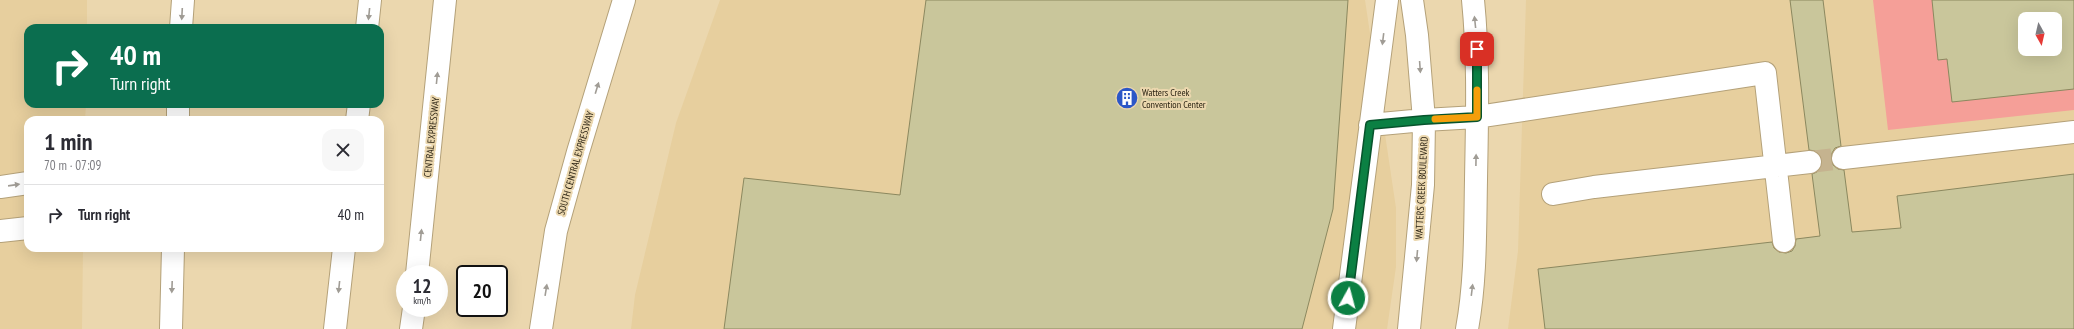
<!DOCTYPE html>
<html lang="en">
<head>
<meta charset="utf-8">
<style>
  body { margin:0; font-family:"PT Sans Narrow",sans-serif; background:#f7f7f7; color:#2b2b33; height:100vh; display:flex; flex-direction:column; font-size:15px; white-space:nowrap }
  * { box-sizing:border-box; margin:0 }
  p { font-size:13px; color:#7c7c81 }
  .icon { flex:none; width:22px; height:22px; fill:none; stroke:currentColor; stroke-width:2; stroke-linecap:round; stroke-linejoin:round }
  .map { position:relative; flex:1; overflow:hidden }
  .side { position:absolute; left:24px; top:116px; width:360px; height:136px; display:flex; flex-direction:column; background:#fff; border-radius:12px; box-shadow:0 4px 16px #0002 }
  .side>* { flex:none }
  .guide { position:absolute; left:24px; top:24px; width:360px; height:84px; border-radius:12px; box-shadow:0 4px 16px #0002; background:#0b6e4f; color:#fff; overflow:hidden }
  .needle { width:26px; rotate:172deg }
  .buttons { position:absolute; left:2018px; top:12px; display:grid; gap:8px }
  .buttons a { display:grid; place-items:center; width:44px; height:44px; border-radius:8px; background:#fff; box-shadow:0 4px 16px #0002; font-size:20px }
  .speed { position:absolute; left:396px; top:265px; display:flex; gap:8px; font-size:20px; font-weight:700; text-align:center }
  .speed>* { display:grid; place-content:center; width:52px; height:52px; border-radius:50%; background:#fff; box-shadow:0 4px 16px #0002; line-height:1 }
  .speed small { font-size:10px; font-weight:400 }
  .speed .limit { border:2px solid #111; border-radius:6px; background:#fff; color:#111 }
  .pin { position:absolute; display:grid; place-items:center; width:34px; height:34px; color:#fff; margin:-17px; border-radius:8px; box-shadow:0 2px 6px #0006 }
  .me { position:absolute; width:44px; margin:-22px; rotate:7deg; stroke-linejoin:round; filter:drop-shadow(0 0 3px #0008) }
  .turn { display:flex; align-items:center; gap:14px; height:84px; padding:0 20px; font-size:18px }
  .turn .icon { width:52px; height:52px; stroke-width:2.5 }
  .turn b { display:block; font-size:28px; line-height:34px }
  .round { display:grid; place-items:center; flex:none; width:42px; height:42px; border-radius:12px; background:#f7f7f7 }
  .headline { display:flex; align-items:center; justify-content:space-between; height:68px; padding:0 20px }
  h1 { font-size:24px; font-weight:600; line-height:30px }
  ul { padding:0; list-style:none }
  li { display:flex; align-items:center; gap:12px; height:60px; padding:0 20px; border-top:1px solid #e1e1e2 }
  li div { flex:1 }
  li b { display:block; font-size:15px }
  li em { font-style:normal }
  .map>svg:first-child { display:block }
  .built { fill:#e7cf9e; fill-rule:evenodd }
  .green { fill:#f59f98; fill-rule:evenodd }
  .building { fill:#c9c69b; stroke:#8b885f; fill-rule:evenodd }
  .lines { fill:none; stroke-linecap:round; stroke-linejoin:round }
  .minor-tunnel { stroke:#c5b38f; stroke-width:22; stroke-dasharray:22 11; stroke-linecap:butt }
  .minor-casing { stroke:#b4a179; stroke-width:24 }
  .major-casing { stroke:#b4a179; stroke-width:24 }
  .highway-casing { stroke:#b4a179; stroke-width:24 }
  .minor { stroke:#fff; stroke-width:22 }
  .major { stroke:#fff; stroke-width:22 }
  .highway { stroke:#fff; stroke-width:22 }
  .oneway { fill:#a09c95 }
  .route-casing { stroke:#07532c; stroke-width:10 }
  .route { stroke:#0b8043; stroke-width:7 }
  .slow { stroke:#f59e0b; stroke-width:7 }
  .labels { text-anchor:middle; stroke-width:4; stroke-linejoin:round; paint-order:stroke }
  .poi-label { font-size:10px; fill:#2b2313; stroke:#ebd7ae; text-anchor:start }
  .street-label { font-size:10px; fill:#2b2313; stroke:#ebd7ae }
</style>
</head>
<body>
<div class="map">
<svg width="2074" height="329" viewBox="0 0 2074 329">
  <rect width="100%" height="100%" fill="#ebd7ae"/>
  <path class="built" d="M 0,0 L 87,0 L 87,28 L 28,28 L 28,104 L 86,104 L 85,120 L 28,120 L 28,248 L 83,248 L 82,329 L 0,329 Z
    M 720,0 L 1365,0 L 1396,208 L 1396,267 L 1387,329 L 631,329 L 635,295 L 676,123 Z
    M 1526,0 L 2074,0 L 2074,329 L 1508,329 L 1518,251 ZM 2025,19 L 2055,19 L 2055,49 L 2025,49 Z"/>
  <path class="green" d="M 1873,0 L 2074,0 L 2074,110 L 1888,130 ZM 2025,19 L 2055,19 L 2055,49 L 2025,49 Z"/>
  <path class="building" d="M 926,0 L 1348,0 L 1333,209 L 1302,329 L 724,329 L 744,178 L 900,195 Z
    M 1790,0 L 1823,0 L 1841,146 L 1835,148 L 1832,153 L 1831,160 L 1833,165 L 1838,169 L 1844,170 L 1852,232 L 1901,228 L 1897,196 L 2074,174 L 2074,329 L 1545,329 L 1538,269 L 1772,242 L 1774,248 L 1779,252 L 1786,253 L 1792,251 L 1795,246 L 1796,239 L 1820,236 L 1812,174 L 1817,172 L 1821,167 L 1822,160 L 1820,155 L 1815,151 L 1809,150 Z
    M 1932,0 L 2074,0 L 2074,89 L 1952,102 L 1947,59 L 1938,60 ZM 2025,19 L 2055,19 L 2055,49 L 2025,49 Z"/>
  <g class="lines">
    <path class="minor-tunnel" d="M 1810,162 L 1843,158"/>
    <g class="minor-casing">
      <path id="minor" d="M 1370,125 L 1424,120 L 1477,117 L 1765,73 L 1784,241
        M 1843,158 L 2074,132
        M 0,187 L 28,183
        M 1553,194 L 1594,187 L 1810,162
        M 0,231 L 28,228
        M 1344,329 L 1387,0
        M 1409,329 L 1423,185 L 1424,120 L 1417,35 L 1412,0
        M 1467,329 C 1476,280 1475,230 1476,180 C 1477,120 1479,60 1473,0"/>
    </g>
    <g class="major-casing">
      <path id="major" d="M 181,28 L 183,0
        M 178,120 L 178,104
        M 171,329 L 173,248
        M 541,329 L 556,231 L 578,152 L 624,0"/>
    </g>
    <g class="highway-casing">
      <path id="highway" d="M 367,28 L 370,0
        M 357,120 L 359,104
        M 417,274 L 445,0
        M 335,329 L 344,248
        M 411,329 L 414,308"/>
    </g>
    <use href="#minor" class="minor"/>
    <use href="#major" class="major"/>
    <use href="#highway" class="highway"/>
  </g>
  <defs><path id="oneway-solid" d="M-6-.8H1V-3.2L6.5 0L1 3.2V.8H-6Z"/></defs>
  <g class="oneway">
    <use href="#oneway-solid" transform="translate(182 14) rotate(93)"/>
    <use href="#oneway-solid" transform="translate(369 14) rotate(96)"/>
    <use href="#oneway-solid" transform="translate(1475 22) rotate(-96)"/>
    <use href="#oneway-solid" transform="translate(1383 39) rotate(97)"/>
    <use href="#oneway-solid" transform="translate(1420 67) rotate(86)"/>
    <use href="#oneway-solid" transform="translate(437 78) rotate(-84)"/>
    <use href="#oneway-solid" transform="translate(597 88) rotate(-73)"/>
    <use href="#oneway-solid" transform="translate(1476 160) rotate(-89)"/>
    <use href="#oneway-solid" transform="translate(14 185) rotate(-8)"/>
    <use href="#oneway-solid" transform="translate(421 235) rotate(-84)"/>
    <use href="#oneway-solid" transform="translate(1417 256) rotate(95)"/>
    <use href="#oneway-solid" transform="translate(172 287) rotate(92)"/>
    <use href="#oneway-solid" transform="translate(339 287) rotate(96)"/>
    <use href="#oneway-solid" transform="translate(546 290) rotate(-81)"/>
    <use href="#oneway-solid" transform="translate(1472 290) rotate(-83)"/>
  </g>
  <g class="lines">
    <g class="route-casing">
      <path id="route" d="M 1348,298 L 1370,125 L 1424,120 L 1477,117 L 1477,49"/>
    </g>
    <use href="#route" class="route"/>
    <path class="slow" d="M 1435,119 L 1477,117 L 1477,90"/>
  </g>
  <defs>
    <g id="building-disc" transform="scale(1.15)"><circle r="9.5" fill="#2c57c7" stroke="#ebd7ae"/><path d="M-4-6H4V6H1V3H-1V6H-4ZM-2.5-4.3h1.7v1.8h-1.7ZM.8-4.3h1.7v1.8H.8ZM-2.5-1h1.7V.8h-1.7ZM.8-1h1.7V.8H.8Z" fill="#fff"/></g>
  </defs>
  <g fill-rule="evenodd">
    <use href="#building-disc" x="1127" y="98"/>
  </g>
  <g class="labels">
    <g class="poi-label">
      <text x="1142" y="96">Watters Creek<tspan x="1142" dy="12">Convention Center</tspan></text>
    </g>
    <g class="street-label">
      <text transform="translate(431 137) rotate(-84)" y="4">CENTRAL EXPRESSWAY</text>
      <text transform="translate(575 163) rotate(-74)" y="4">SOUTH CENTRAL EXPRESSWAY</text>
      <text transform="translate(1421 188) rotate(-87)" y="4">WATTERS CREEK BOULEVARD</text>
    </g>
  </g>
</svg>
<div class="buttons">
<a><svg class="needle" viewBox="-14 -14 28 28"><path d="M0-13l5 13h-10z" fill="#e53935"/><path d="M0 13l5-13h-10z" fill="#7c7c81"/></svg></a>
</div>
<div class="speed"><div>12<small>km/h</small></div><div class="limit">20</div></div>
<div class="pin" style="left:1477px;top:49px;background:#d93025"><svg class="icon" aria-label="arrive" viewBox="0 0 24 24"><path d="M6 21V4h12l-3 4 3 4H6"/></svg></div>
<svg class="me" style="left:1348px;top:298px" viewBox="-20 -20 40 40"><circle r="17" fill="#0b8043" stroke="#fff" stroke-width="3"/><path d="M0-11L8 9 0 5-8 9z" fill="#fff"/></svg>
<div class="guide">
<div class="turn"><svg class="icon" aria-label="right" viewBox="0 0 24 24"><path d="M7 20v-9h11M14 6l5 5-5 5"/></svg><div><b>40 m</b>Turn right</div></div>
</div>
<section class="side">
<div class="headline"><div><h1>1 min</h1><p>70 m · 07:09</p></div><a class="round"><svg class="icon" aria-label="close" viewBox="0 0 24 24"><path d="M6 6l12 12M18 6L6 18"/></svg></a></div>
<ul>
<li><svg class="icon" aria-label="right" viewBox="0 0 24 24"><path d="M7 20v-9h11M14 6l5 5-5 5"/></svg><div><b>Turn right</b></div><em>40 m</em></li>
</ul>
</section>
</div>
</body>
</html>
